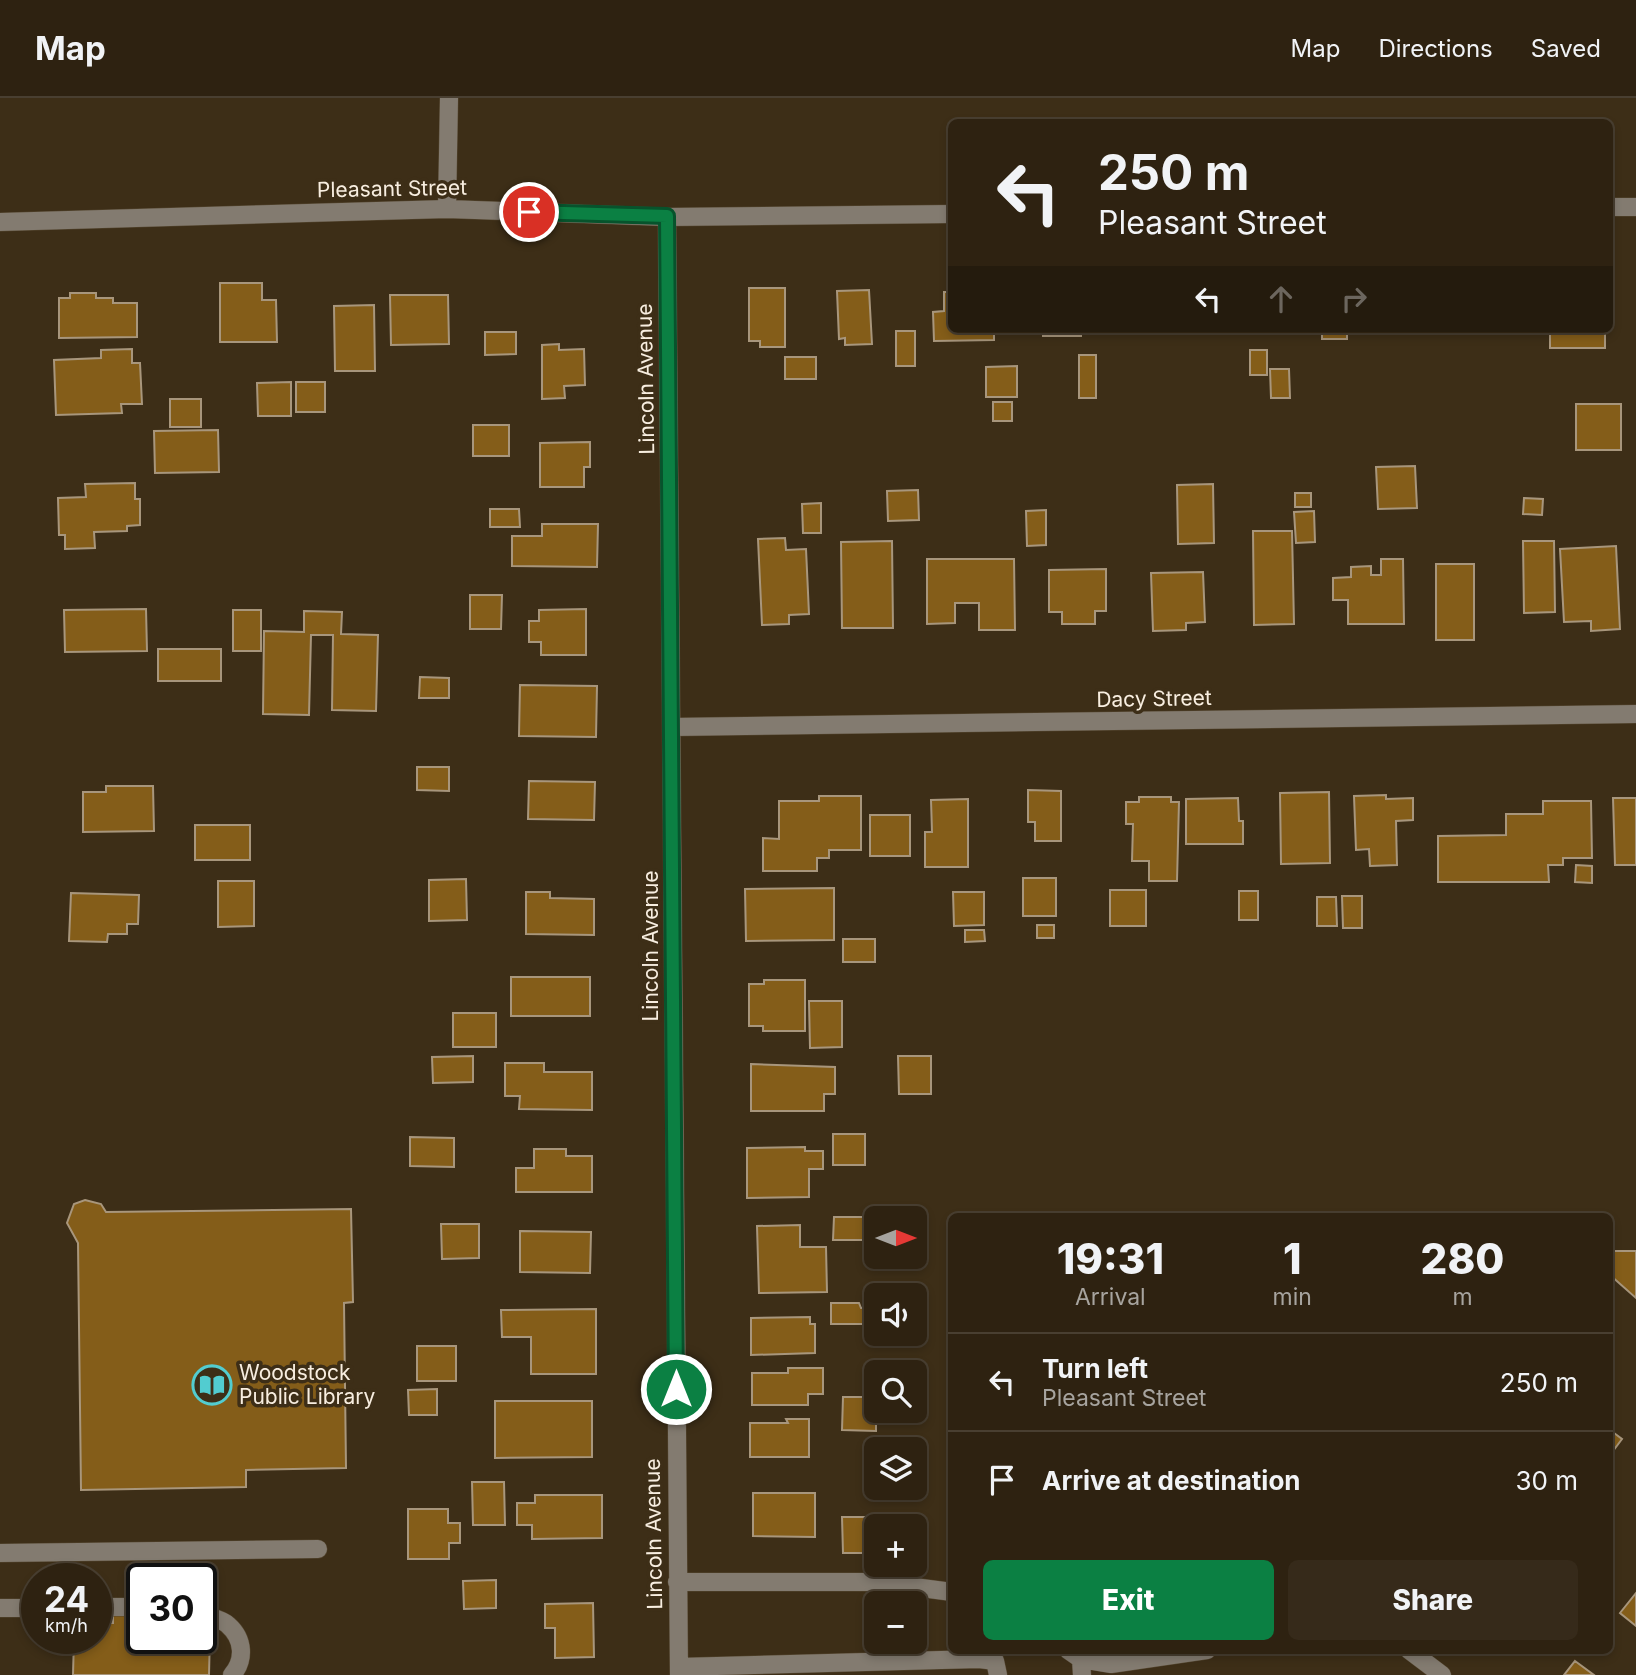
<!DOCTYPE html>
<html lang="en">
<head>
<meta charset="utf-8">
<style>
  body { margin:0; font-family:Inter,sans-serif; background:#362a1a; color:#f1f3f6; height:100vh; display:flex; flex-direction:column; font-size:26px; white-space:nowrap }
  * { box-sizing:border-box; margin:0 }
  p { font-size:23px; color:#a7a49f }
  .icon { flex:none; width:38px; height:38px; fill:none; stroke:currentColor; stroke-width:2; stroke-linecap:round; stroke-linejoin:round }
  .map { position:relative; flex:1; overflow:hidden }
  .sheet { position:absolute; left:948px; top:1115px; width:665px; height:441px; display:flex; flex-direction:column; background:#2e2211; border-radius:10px; box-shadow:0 4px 10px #0003,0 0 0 2px #493f31 }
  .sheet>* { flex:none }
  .guide { position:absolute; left:948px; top:21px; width:665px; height:214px; border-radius:10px; box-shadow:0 4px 10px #0003,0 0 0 2px #493f31; background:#2e2211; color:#f1f3f6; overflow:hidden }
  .needle { width:46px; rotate:90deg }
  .fabs { position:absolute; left:864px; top:1108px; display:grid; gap:14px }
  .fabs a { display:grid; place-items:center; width:63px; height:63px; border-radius:10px; background:#2e2211; box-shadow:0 4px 10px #0003,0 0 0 2px #493f31; font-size:35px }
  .speed { position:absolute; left:21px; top:1465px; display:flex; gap:14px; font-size:35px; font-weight:700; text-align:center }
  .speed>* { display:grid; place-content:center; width:91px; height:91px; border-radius:50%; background:#2e2211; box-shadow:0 4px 10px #0003,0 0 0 2px #493f31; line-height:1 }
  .speed small { font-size:18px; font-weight:400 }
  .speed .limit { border:4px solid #111; border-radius:10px; background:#fff; color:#111 }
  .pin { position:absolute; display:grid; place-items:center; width:60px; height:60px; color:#fff; margin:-30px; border:4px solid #fff; border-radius:50%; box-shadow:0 2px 7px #0007 }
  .me { position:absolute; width:77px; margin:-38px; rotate:0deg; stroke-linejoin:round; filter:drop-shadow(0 0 5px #0008) }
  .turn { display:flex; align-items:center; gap:24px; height:147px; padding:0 35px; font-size:32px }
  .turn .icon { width:91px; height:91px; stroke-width:2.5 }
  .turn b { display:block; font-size:49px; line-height:60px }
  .lanes { display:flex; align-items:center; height:66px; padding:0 35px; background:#0003; justify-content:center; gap:35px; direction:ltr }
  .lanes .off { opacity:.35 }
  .eta { display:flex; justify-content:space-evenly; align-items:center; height:119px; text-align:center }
  .eta b { font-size:42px; font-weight:800; line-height:49px }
  .cta { display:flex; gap:14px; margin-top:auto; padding:14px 35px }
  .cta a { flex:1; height:80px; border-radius:10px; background:#0b8043; color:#fff; font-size:28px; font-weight:800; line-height:80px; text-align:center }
  .cta a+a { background:#362a1a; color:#f1f3f6 }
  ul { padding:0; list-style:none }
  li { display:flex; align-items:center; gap:21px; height:98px; padding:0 35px; border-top:2px solid #493f31 }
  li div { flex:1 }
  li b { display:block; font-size:26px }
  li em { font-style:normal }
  header { display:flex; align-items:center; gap:42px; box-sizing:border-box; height:98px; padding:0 35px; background:#2e2211; border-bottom:2px solid #493f31 }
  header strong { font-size:33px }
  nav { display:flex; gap:38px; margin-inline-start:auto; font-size:24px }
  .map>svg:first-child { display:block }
  .building { fill:#845d19; stroke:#a8967c; stroke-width:2 }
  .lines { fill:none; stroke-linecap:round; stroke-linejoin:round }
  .minor-casing { stroke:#574933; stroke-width:19 }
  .minor { stroke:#837b70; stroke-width:18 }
  .route-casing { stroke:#07532c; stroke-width:18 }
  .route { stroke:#0b8043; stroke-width:12 }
  .labels { text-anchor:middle; stroke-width:7; stroke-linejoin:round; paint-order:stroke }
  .street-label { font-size:21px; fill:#f8eee0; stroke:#3d2e17 }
  .poi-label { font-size:21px; fill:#f8eee0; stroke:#3d2e17; text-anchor:start }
</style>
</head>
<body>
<header>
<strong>Map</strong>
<nav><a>Map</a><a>Directions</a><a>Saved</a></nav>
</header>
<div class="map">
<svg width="1636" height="1577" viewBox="0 0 1636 1577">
  <rect width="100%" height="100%" fill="#3d2e17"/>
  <path class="building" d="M 220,185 L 262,185 L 262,202 L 276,202 L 277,244 L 220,244 Z
    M 749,190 L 785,190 L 785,249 L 760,249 L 760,243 L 749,243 Z
    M 869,192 L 872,246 L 845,247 L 845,240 L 839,241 L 837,193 Z
    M 944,194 L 952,194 L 952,231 L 994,231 L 994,242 L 934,243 L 933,214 L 944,213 Z
    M 70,195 L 96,195 L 96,200 L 113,200 L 113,205 L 137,205 L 137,239 L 59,240 L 59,200 L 70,200 Z
    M 390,197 L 448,197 L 449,246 L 391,247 Z
    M 374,207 L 375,273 L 335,273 L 334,208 Z
    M 1043,231 L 1081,231 L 1081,238 L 1043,238 Z
    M 1213,231 L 1249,231 L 1249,236 L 1213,236 Z
    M 1289,231 L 1347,231 L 1347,241 L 1322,241 L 1322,236 L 1289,236 Z
    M 1550,231 L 1605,231 L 1605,250 L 1550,250 Z
    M 896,233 L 915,233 L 915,268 L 896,268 Z
    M 485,234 L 516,234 L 516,256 L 485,257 Z
    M 559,246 L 559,252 L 584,251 L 585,287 L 564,288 L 565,300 L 542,301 L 542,247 Z
    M 132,251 L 132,265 L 140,265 L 142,306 L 121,306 L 122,315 L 56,317 L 54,262 L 101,260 L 101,252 Z
    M 1250,252 L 1267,252 L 1267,277 L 1250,277 Z
    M 1079,257 L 1096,257 L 1096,300 L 1079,300 Z
    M 785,259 L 816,259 L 816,281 L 785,281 Z
    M 1017,268 L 1017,299 L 986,299 L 986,269 Z
    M 1270,271 L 1289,271 L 1290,300 L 1271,300 Z
    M 291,284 L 291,318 L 258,318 L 257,285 Z
    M 296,284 L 325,284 L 325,314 L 296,314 Z
    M 170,301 L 201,301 L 201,329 L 170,329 Z
    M 993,304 L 1012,304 L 1012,323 L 993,323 Z
    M 1576,306 L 1621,306 L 1621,352 L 1576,352 Z
    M 473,327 L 509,327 L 509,358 L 473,358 Z
    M 218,332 L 219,374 L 155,375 L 154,333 Z
    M 590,344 L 590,369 L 584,369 L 584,389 L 540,389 L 540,345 Z
    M 1415,368 L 1417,410 L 1378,411 L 1376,369 Z
    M 135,385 L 135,401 L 140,401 L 140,427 L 127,428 L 127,433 L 94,434 L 95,450 L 65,451 L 65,437 L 59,437 L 58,400 L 86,399 L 85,386 Z
    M 1213,386 L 1214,445 L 1178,446 L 1177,387 Z
    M 918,392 L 919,422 L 888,423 L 887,393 Z
    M 1295,395 L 1311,395 L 1311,409 L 1295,409 Z
    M 1524,400 L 1543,401 L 1542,417 L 1523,416 Z
    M 821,405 L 821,435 L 803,435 L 802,406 Z
    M 490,411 L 519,411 L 520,429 L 490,429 Z
    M 1046,412 L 1046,447 L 1027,448 L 1026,413 Z
    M 1314,413 L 1315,444 L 1296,445 L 1294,414 Z
    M 542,426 L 598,426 L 597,469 L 512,468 L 512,438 L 542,438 Z
    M 1253,433 L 1292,433 L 1294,526 L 1254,527 Z
    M 785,440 L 786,452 L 806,451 L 809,516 L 789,517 L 789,526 L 762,527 L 758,441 Z
    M 892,443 L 893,530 L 842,530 L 841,444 Z
    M 1523,443 L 1554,443 L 1555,514 L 1524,515 Z
    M 1616,448 L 1620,531 L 1591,533 L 1591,523 L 1564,524 L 1560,451 Z
    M 927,461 L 1014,461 L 1015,532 L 979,532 L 979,505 L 955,505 L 955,525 L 927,526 Z
    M 1381,461 L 1403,461 L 1404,526 L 1348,526 L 1348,502 L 1333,502 L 1333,480 L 1351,479 L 1351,469 L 1371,468 L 1371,477 L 1381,477 Z
    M 1436,466 L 1474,466 L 1474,542 L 1436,542 Z
    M 1106,471 L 1106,513 L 1095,513 L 1095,526 L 1062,526 L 1062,514 L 1049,514 L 1049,472 Z
    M 1203,474 L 1205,524 L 1186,525 L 1186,532 L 1153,533 L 1151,475 Z
    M 470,497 L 502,497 L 501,531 L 470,531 Z
    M 146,511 L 147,553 L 65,554 L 64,512 Z
    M 586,511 L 586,557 L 541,557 L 541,544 L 529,544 L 529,523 L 539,523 L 539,512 Z
    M 233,512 L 261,512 L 261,553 L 233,553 Z
    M 304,513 L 342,514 L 341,536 L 378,537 L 376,613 L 332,612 L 333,537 L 311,537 L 309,617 L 263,616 L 264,533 L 304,534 Z
    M 158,551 L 221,551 L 221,583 L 158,583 Z
    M 420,579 L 449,580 L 449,600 L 419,600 Z
    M 520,587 L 597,588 L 596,639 L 519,638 Z
    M 417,669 L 449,669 L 449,693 L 417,692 Z
    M 529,683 L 595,684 L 594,722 L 528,721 Z
    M 106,688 L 153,688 L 154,733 L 83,734 L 83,694 L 106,694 Z
    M 1028,692 L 1061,693 L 1061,743 L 1035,743 L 1035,724 L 1028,724 Z
    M 1329,694 L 1330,765 L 1281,766 L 1280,695 Z
    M 1386,697 L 1386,701 L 1413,700 L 1413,722 L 1396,723 L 1397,767 L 1370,768 L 1369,751 L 1356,752 L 1354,698 Z
    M 819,698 L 861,698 L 861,752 L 829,752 L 829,760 L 817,760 L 817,773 L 763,773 L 763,740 L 779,741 L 779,703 L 819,703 Z
    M 1139,699 L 1171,699 L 1171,704 L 1179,704 L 1177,783 L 1149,783 L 1149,763 L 1132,763 L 1133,726 L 1126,726 L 1126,704 L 1139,704 Z
    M 1238,700 L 1239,723 L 1243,723 L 1243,746 L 1186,746 L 1186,701 Z
    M 1613,700 L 1636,700 L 1636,767 L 1615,767 Z
    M 968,701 L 968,769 L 925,769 L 925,734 L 932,734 L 931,702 Z
    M 1543,703 L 1591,703 L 1592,760 L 1563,760 L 1563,767 L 1548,767 L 1549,784 L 1438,784 L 1438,738 L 1506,737 L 1506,716 L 1543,716 Z
    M 870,717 L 910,717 L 910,758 L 870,758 Z
    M 195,727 L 250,727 L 250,762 L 195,762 Z
    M 1576,767 L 1592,768 L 1592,785 L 1575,784 Z
    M 1023,780 L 1056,780 L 1056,818 L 1023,818 Z
    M 466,781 L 467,822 L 429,823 L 429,782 Z
    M 218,783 L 254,783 L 254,828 L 218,829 Z
    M 834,790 L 834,842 L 746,843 L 745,791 Z
    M 1110,792 L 1146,792 L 1146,828 L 1110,828 Z
    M 1239,793 L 1258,793 L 1258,822 L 1239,822 Z
    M 526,794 L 550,794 L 550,800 L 594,801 L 594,837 L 526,836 Z
    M 953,794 L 984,794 L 984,827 L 954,828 Z
    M 71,795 L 139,797 L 138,826 L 127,826 L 127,836 L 108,836 L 107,844 L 69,843 Z
    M 1342,798 L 1362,798 L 1362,830 L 1343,830 Z
    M 1317,799 L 1336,799 L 1337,828 L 1317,828 Z
    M 1037,827 L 1054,827 L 1054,840 L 1037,840 Z
    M 965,832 L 984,832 L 985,843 L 965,844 Z
    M 843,841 L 875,841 L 875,864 L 843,864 Z
    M 511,879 L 590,879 L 590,918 L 511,918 Z
    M 764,882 L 805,882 L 805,933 L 763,933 L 763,928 L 749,928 L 749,886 L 764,886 Z
    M 809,903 L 842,903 L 842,949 L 810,950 Z
    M 453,915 L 496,915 L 496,949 L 453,949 Z
    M 473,958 L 473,984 L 433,985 L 432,959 Z
    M 898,958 L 931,958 L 931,996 L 899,996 Z
    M 505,965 L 544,965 L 544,974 L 592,974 L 592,1012 L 519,1011 L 520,998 L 505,998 Z
    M 751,966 L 835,969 L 835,996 L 824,996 L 824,1013 L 751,1013 Z
    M 833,1036 L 865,1036 L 865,1067 L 833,1067 Z
    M 410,1039 L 454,1040 L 454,1069 L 410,1068 Z
    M 805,1049 L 805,1053 L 823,1053 L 823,1071 L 809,1071 L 809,1099 L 747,1100 L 747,1050 Z
    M 534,1051 L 566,1051 L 566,1058 L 592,1058 L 592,1094 L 516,1094 L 516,1070 L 534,1070 Z
    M 85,1102 L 101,1106 L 106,1114 L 351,1111 L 353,1204 L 344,1205 L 346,1370 L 246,1372 L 246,1389 L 81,1392 L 78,1145 L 67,1125 L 74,1106 Z
    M 834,1119 L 865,1119 L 865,1142 L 833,1142 Z
    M 441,1126 L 479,1126 L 479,1160 L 442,1161 Z
    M 800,1127 L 800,1149 L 826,1149 L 827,1194 L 759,1195 L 757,1128 Z
    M 520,1133 L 591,1134 L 590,1175 L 520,1174 Z
    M 1610,1153 L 1636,1153 L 1636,1200 L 1610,1177 Z
    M 831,1205 L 859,1205 L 861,1210 L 875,1210 L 875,1226 L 831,1226 Z
    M 596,1211 L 596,1276 L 531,1276 L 531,1239 L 502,1239 L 501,1212 Z
    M 810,1219 L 810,1226 L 815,1226 L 815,1255 L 751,1257 L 751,1220 Z
    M 417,1248 L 456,1248 L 456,1283 L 417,1283 Z
    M 788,1270 L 823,1270 L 823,1296 L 808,1296 L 808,1307 L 752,1307 L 752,1275 L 788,1275 Z
    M 437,1291 L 437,1317 L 409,1317 L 408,1292 Z
    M 843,1299 L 876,1299 L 876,1333 L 842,1332 Z
    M 495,1303 L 592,1303 L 592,1359 L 495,1360 Z
    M 786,1321 L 809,1321 L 809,1359 L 750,1359 L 750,1325 L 788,1325 Z
    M 1610,1332 L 1622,1341 L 1610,1357 Z
    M 472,1384 L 504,1384 L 505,1427 L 473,1427 Z
    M 753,1395 L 815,1395 L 815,1439 L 753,1438 Z
    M 535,1397 L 602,1397 L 602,1440 L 532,1441 L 532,1427 L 517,1427 L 517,1405 L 535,1405 Z
    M 408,1411 L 448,1411 L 448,1425 L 460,1425 L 460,1445 L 449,1445 L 449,1461 L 408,1461 Z
    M 842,1419 L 896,1419 L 897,1428 L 877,1428 L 877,1455 L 843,1455 Z
    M 496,1482 L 496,1510 L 464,1511 L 463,1483 Z
    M 1636,1495 L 1636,1528 L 1620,1515 Z
    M 593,1505 L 594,1559 L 555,1560 L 555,1530 L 545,1530 L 545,1506 Z
    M 113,1517 L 139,1517 L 138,1534 L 142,1534 L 142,1540 L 201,1540 L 201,1534 L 210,1535 L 209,1577 L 73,1577 L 74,1540 L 96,1540 L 96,1525 L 113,1525 Z
    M 1575,1563 L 1594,1577 L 1564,1577 Z"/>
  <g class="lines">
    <g class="minor-casing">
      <path id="minor" d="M 1610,109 L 1636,109
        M 447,111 L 449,0
        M 667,119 L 679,1577
        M 0,124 L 447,111 L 667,119 L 952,116
        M 672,629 L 1636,616
        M 0,1455 L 318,1451
        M 677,1484 L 876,1484 L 952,1494
        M 96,1509 L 142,1509
        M 0,1510 L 37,1510
        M 201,1516 C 209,1519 222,1521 228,1527 C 244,1541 245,1562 232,1577
        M 1068,1552 L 1081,1561 L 1082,1577
        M 1409,1552 L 1442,1577
        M 1081,1561 L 1111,1566 L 1207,1552
        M 679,1569 L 979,1561 L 995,1563 L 998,1577"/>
    </g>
    <use href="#minor" class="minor"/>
  </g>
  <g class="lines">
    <g class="route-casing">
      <path id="route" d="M 529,114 L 667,118 L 676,1291"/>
    </g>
    <use href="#route" class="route"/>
  </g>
  <defs>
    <g id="library-ring" transform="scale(2.0125)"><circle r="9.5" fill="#3d2e17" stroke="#52ccd0" stroke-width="1.5"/><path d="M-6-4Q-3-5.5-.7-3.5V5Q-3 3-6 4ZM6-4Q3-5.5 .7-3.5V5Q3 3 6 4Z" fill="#52ccd0"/></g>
  </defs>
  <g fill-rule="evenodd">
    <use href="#library-ring" x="212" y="1287"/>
  </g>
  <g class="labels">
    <g class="street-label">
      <text transform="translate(392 91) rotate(-1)" y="7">Pleasant Street</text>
      <text transform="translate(646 281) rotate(-91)" y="7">Lincoln Avenue</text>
      <text transform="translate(1154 601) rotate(-1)" y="7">Dacy Street</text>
      <text transform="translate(651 848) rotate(-90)" y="7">Lincoln Avenue</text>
      <text transform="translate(654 1436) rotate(-91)" y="7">Lincoln Avenue</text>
    </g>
    <g class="poi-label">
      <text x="239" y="1282">Woodstock<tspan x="239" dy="24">Public Library</tspan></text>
    </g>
  </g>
</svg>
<div class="fabs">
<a><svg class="needle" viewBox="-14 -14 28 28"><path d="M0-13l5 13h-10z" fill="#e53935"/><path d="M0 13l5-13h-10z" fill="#a7a49f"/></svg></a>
<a><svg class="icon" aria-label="sound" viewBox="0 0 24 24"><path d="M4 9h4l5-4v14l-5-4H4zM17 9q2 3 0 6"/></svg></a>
<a><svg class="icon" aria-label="search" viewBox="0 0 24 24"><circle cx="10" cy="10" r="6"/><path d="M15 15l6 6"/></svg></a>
<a><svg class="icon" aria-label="layers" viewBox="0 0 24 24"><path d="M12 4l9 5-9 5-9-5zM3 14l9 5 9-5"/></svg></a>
<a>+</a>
<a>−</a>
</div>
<div class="speed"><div>24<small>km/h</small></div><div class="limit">30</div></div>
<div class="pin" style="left:529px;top:114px;background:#d93025"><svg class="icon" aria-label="arrive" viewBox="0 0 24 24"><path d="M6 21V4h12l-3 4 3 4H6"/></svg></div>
<svg class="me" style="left:676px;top:1291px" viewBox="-20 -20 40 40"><circle r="17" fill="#0b8043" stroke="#fff" stroke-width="3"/><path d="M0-11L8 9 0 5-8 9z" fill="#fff"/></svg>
<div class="guide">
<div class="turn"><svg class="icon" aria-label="left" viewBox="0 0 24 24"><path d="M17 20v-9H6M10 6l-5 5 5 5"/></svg><div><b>250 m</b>Pleasant Street</div></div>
<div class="lanes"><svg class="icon" aria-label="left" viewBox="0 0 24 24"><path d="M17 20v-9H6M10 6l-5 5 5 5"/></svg><svg class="icon off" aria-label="ahead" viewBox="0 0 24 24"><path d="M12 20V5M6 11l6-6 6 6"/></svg><svg class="icon off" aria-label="right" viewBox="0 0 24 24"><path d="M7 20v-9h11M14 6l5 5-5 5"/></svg></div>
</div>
<section class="sheet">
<div class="eta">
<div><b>19:31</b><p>Arrival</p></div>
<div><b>1</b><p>min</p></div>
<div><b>280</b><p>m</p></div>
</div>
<ul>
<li><svg class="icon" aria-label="left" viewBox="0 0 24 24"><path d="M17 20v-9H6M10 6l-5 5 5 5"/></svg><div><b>Turn left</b><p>Pleasant Street</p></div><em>250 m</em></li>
<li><svg class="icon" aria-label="arrive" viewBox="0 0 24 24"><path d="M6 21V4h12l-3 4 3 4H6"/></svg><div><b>Arrive at destination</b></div><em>30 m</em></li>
</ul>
<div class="cta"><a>Exit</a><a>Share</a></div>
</section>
</div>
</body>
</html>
